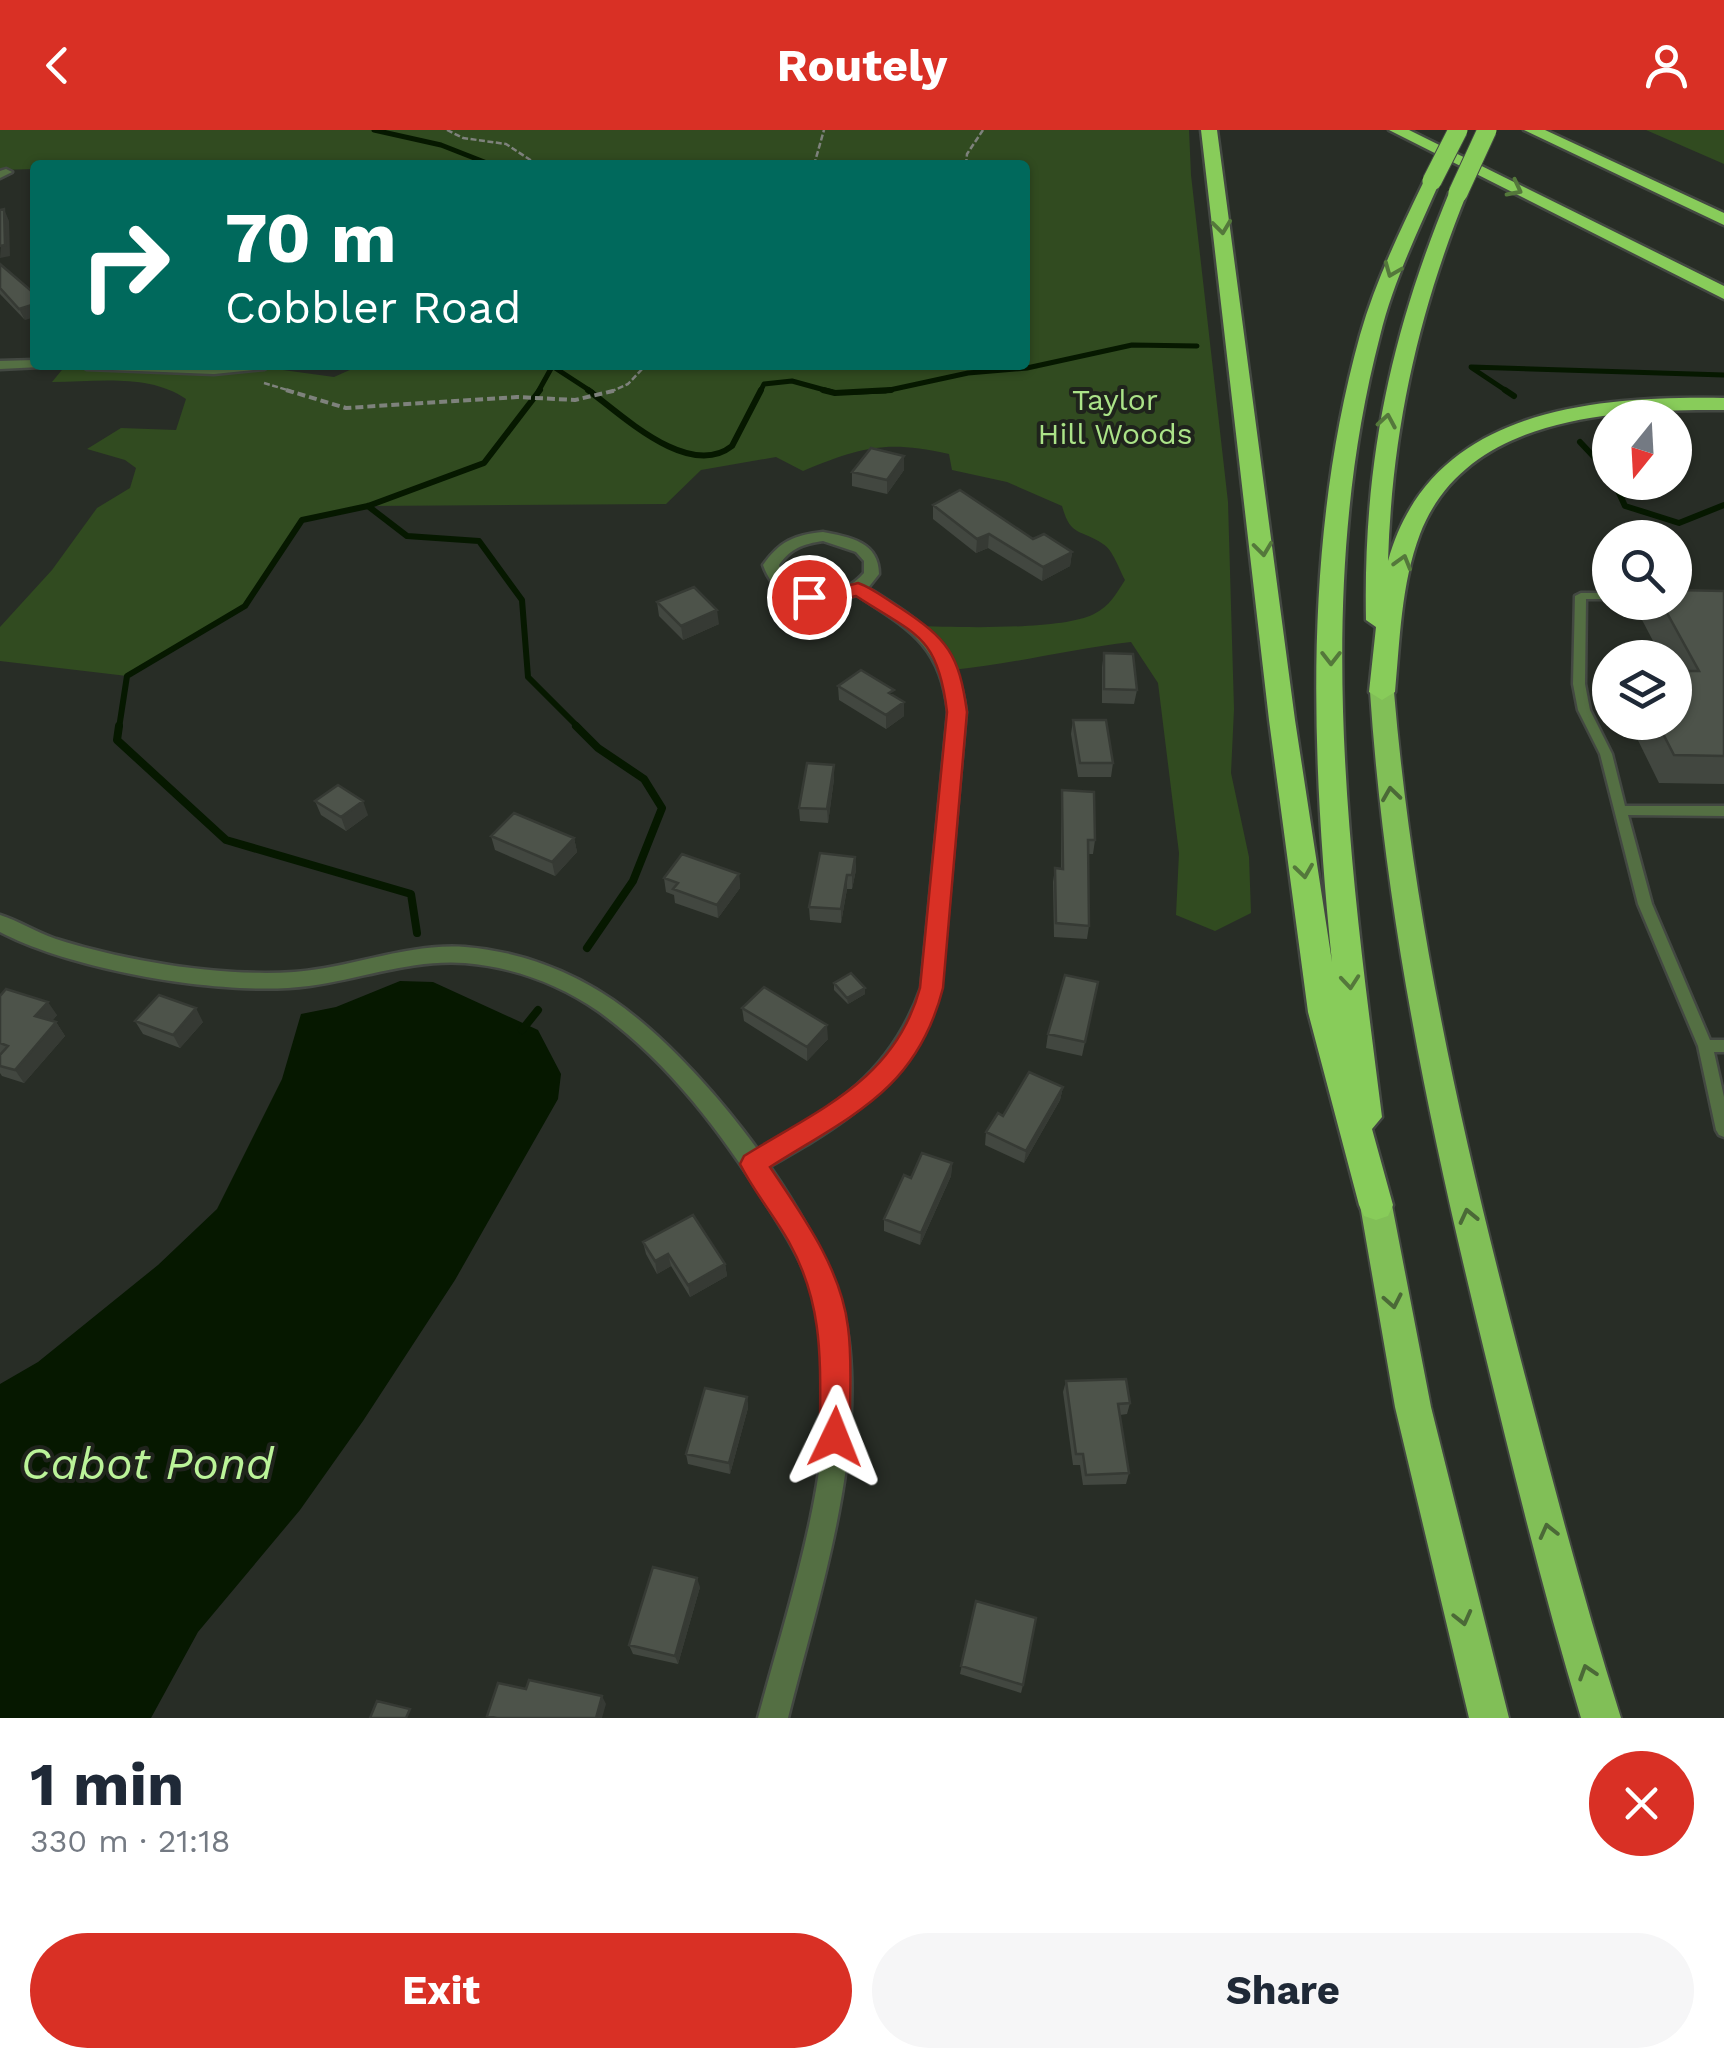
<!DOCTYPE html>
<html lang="en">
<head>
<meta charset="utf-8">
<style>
  body { margin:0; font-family:"Work Sans",sans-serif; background:#f6f6f7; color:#1f2937; height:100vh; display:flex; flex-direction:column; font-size:38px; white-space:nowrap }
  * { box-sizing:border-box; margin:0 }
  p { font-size:32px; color:#747a83 }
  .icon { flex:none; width:55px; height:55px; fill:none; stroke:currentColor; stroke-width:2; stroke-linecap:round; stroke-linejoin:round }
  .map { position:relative; height:1588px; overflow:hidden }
  .panel { display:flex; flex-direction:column; background:#fff; flex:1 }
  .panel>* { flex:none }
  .guide { position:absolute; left:30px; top:30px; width:1000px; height:210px; border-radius:10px; box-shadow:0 2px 8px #0004; background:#00695c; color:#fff; overflow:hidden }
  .needle { width:65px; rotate:198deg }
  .buttons { position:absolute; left:1592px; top:270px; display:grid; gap:20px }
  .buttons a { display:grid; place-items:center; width:100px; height:100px; border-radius:50%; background:#fff; box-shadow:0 2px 8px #0004; font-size:50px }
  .pin { position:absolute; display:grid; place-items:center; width:85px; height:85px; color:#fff; margin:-42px; border:5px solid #fff; border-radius:50%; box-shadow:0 2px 10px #0007 }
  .me { position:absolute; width:110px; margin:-55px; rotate:2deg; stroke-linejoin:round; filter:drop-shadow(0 0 8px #0008) }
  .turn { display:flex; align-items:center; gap:35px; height:210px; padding:0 30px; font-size:45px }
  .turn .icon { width:130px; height:130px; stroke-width:2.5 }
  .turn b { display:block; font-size:70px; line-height:85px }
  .round { display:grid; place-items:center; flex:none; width:105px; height:105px; border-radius:52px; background:#f6f6f7 }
  .overview { display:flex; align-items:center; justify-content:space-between; height:170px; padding:0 30px }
  h1 { font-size:60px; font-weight:700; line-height:75px }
  .cta { display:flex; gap:20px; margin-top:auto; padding:20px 30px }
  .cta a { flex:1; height:115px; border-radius:60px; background:#d93025; color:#fff; font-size:40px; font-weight:700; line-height:115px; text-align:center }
  .cta a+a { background:#f6f6f7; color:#1f2937 }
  header { display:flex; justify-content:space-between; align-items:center; height:130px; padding:0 30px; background:#d93025; color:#fff; font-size:45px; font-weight:700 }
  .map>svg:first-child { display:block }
  .green { fill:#314b20 }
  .water { fill:#061800 }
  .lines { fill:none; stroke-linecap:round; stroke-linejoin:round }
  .stream-far2 { stroke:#061800; stroke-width:5 }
  .stream-far1 { stroke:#061800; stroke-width:6 }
  .stream { stroke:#061800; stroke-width:8 }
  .service-casing { stroke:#434842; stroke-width:5 }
  .minor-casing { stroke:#434842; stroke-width:5 }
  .tertiary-casing { stroke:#434842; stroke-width:5 }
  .trunk-casing { stroke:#434842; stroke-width:4 }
  .motorway-casing { stroke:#434842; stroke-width:5 }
  .path-far1 { stroke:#7e827c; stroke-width:2.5; stroke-dasharray:6 2.5; stroke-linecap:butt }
  .path { stroke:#7e827c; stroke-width:4; stroke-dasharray:8 4; stroke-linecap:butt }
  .service { fill:#546f43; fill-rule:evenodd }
  .minor { fill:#546f43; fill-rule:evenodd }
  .tertiary { fill:#546f43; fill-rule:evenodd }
  .trunk { fill:#81bf57; fill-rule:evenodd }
  .motorway { fill:#88cc5a; fill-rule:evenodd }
  .motorway-bridge-casing { stroke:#434842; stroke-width:21; stroke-linecap:butt }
  .motorway-bridge { stroke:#88cc5a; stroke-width:19 }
  .wall { fill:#424740 }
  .shaded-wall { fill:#363a34 }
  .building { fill:#4d534a; stroke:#363a34; stroke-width:2.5 }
  .oneway { stroke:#54783b }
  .oneway2 { stroke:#4b6937 }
  .route { fill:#d93025; stroke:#8d1f18; stroke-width:2.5 }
  .labels { text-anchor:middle; stroke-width:8; stroke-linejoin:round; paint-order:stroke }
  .far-park-label { font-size:30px; fill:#abe388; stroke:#1f231c }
  .near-water-label { font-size:45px; font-style:italic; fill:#bbf499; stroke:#1f231c }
</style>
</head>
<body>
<header><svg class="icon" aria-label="back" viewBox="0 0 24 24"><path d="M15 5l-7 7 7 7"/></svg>Routely<svg class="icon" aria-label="person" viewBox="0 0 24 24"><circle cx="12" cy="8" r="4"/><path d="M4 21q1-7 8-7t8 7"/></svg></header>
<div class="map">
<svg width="1724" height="1588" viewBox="0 0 1724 1588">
  <rect width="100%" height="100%" fill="#282d26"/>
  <path class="green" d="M 0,0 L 1189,0 L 1191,45 L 1228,372 L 1234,579 L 1231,643 L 1249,727 L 1251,783 L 1215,801 L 1176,785 L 1179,723 L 1158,553 L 1131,512 C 1070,519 1013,534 952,540 L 915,496 C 956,497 1060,501 1094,484 C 1110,476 1116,464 1125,450 C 1119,439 1113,420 1103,414 C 1080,398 1071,408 1062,376 L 1007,352 L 952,340 L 949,324 C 885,310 862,317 803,341 L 776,327 L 701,340 L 666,374 L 368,376 L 302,390 L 245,476 L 127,546 L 0,531 L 0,497 L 52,440 L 97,378 L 130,358 L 136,338 L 125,330 L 87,319 L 121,298 L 176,300 L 186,269 C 149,243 95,252 52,252 L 66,235 L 261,237 L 334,247 L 361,235 L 1025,235 L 1025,35 L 35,35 L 35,39 L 0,40 Z
    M 1646,0 L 1724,0 L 1724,34 Z"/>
  <path class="water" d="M 400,851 L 433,852 L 538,900 L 561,944 L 558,969 L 455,1150 L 363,1291 L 300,1380 L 198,1502 L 151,1588 L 0,1588 L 0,1254 L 38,1232 L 158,1135 L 217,1079 L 282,949 L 301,884 L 336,877 Z"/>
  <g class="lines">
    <path class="stream-far2" d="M 374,0 L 441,15 L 492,35
      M 552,236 L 592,262
      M 1471,237 L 1724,245
      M 1472,238 L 1508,262
      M 538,262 L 553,235
      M 760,262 L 764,254 L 792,251 L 832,262
      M 856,262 L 885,261 L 968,243 L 1027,238 L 1132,215 L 1197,216"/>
    <path class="stream-far1" d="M 588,260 C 622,285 689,350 732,316 L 761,260
      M 823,260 L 835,263 L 891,260
      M 1505,260 L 1514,266
      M 1580,312 L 1610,344
      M 1614,352 L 1625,376 L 1679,393 L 1724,375
      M 368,376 L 407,406 L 479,411 L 522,470 L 528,547 L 579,598
      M 119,598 L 127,546 L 245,476 L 302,390 L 368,376 L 484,333 L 540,260"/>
    <path class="stream" d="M 119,596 L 117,610 L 226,710 L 411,764 L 417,803
      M 576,596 L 598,618 L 644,649 L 662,678 L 633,751 L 587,818
      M 522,900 L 538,880"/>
    <g class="service-casing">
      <path id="service" d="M 1581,463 L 1610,463 L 1610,469 L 1586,469 L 1585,554 L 1590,580 L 1612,624 L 1625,676 L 1724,676 L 1724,686 L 1628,685 L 1652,774 L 1710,910 L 1724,910 L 1724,922 L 1714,922 L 1724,967 L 1724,1007 L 1719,1005 L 1716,1000 L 1698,916 L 1638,774 L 1600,624 L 1578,580 L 1573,554 L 1575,466 Z"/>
    </g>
    <g class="minor-casing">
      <path id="minor" d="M 6,39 L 12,42 L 0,48 L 0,41 Z
        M 35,230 L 35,235 L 40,237 L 0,239 L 0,231 Z
        M 80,235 L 271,235 L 264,239 L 214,244 L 87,239 Z
        M 823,402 C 850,407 879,412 879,444 L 868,458 C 923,493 957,512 966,582 L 941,858 C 915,934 876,973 808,1014 C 790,1024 772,1037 753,1044 L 745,1041 L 742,1034 L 745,1027 C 826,981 888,951 921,858 L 948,582 C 941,515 909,499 857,465 C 820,478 777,476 763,435 C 780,411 794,405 823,402 ZM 823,411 L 856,422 L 864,431 L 864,443 C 842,468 811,468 784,450 L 779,435 C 791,418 803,414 823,411 Z"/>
    </g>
    <g class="tertiary-casing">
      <path id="tertiary" d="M 0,785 C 19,791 36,802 56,809 C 125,831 221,847 294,842 C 351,838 407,813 465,817 C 517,821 570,840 613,870 C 697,928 801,1062 836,1159 C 846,1185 850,1213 851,1240 C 856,1357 816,1476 788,1588 L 758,1588 C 788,1476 829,1358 826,1241 C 825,1214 821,1185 812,1160 C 802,1131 786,1105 770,1080 C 724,1006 670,933 598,881 C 559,854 513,837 465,833 C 412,829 361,849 309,856 C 226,867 74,841 0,802 Z"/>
    </g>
    <g class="trunk-casing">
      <path id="trunk" d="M 1382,554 L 1394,562 C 1413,788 1462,1005 1519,1223 C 1551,1345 1583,1468 1621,1588 L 1581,1588 C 1544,1466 1514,1343 1484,1220 C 1431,1003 1385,786 1370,562 Z
        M 1376,1061 L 1387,1065 L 1392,1075 L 1431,1277 L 1509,1588 L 1469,1588 L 1395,1277 L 1360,1075 L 1365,1065 Z"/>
    </g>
    <g class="motorway-casing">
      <path id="motorway" d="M 1201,0 L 1217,0 L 1295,590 L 1332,832 C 1311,623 1303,410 1360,205 C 1375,152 1400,101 1424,51 L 1432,46 L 1440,51 C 1418,101 1393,152 1380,206 C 1313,463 1349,728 1382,987 L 1372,999 L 1393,1075 L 1388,1086 L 1376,1090 L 1364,1086 L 1359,1075 L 1308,882 L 1269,590 Z
        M 1389,0 L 1409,0 L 1724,156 L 1724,169 Z
        M 1524,0 L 1545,0 L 1724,83 L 1724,95 Z
        M 1458,58 L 1467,63 C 1418,183 1392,301 1388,431 C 1430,279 1591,266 1724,268 L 1724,280 C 1616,279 1466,285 1420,404 C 1401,454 1400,510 1395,562 L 1382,570 L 1369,562 L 1376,497 L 1366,490 C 1363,334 1390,206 1449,63 Z"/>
    </g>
    <path class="path-far1" d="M 447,0 L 463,8 L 506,14 L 538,35
      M 814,35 L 824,0
      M 966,35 L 967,24 L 983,0
      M 264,253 L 294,262
      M 610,262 L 628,254 L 646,235"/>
    <path class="path" d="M 286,260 L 346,278 L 517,267 L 575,270 L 617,260"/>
    <use href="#service" class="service"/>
    <use href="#minor" class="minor"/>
    <use href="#tertiary" class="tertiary"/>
    <use href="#trunk" class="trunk"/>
    <use href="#motorway" class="motorway"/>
    <g class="motorway-bridge-casing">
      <path id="motorway-bridge" d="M 1432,51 L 1458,0
        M 1458,63 L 1487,0"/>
    </g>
    <use href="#motorway-bridge" class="motorway-bridge"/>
  </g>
  <path class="wall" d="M 0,134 L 25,190 L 0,164 Z
    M 904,326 L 904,340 L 887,364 L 852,356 L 852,342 Z
    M 933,375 L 1072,422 L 1070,436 L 1042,451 L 988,418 L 976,423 L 933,389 Z
    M 1724,461 L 1724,654 L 1659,653 L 1629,592 L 1675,592 L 1675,528 L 1662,528 L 1641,488 L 1648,472 L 1675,472 Z
    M 657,472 L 719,494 L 683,510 L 659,486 Z
    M 1104,523 L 1137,560 L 1134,574 L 1102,573 L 1102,537 Z
    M 838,556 L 894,565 L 904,572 L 904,586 L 886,599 L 839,570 Z
    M 1073,590 L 1113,633 L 1111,647 L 1078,647 L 1071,604 Z
    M 834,635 L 834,649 L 828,693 L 800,691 L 799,678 Z
    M 1062,660 L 1095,710 L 1093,724 L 1088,724 L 1089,796 L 1087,809 L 1054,807 L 1053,752 L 1055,738 L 1061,739 L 1061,674 Z
    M 315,671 L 368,685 L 346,701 L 321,685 Z
    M 491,706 L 574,708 L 577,722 L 555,746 L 495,720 Z
    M 855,727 L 856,740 L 852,759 L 847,759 L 841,793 L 810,790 L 809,777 Z
    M 739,744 L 740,758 L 718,788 L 675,773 L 674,765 L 666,762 L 664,748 Z
    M 1098,852 L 1082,926 L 1046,918 L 1048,904 Z
    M 834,853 L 865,864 L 848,874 L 834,860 Z
    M 0,866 L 57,885 L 52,891 L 56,892 L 65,906 L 24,953 L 2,946 L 0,943 Z
    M 742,878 L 828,909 L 807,931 L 744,891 Z
    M 135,891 L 203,892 L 180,918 L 143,904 Z
    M 1063,957 L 1060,970 L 1024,1033 L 985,1015 L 986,1002 L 1003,986 Z
    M 952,1033 L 951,1046 L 920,1115 L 884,1101 L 884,1089 L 911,1048 Z
    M 643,1112 L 725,1134 L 727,1146 L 690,1167 L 671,1136 L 657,1144 L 646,1124 Z
    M 1066,1251 L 1130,1273 L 1127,1284 L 1120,1285 L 1129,1343 L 1126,1354 L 1083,1355 L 1080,1335 L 1073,1335 L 1063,1262 Z
    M 747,1267 L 748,1278 L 730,1344 L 688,1334 L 686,1324 Z
    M 700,1457 L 678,1534 L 633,1524 L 629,1515 Z
    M 976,1471 L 1023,1555 L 1021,1563 L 960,1544 Z"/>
  <path class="shaded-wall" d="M 4,79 L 9,91 L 10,126 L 0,128 Z
    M 35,174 L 35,187 L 25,190 L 19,179 Z
    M 904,326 L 904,340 L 887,364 L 887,350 Z
    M 989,404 L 988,418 L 976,423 L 977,409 Z
    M 1072,422 L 1070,436 L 1042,451 L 1043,437 Z
    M 717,480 L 719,494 L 683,510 L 681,496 Z
    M 904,572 L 904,586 L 886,599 L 886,585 Z
    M 834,635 L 834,649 L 828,693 L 827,679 Z
    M 363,671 L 368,685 L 346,701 L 341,687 Z
    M 574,708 L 577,722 L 555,746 L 552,732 Z
    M 855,727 L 856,740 L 852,759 L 852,745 Z
    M 739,744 L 740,758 L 718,788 L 717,775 Z
    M 847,745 L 847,759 L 841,793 L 841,779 Z
    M 865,858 L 865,864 L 848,874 L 847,868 Z
    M 48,872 L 57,885 L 45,900 L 35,886 Z
    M 196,878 L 203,892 L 180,918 L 173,905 Z
    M 56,892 L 65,906 L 24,953 L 15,940 Z
    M 827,895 L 828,909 L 807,931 L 807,917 Z
    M 1063,957 L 1060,970 L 1024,1033 L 1026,1021 Z
    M 952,1033 L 951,1046 L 920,1115 L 921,1103 Z
    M 668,1124 L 671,1136 L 657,1144 L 655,1131 Z
    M 725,1134 L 727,1146 L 690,1167 L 688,1155 Z
    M 747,1267 L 748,1278 L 730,1344 L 729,1333 Z
    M 697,1448 L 700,1457 L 678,1534 L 675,1526 Z
    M 602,1566 L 606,1574 L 602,1588 L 596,1588 Z"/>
  <path class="building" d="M 4,79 L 5,115 L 0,116 L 0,80 Z
    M 0,134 L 35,164 L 35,174 L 19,179 L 0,158 Z
    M 871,318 L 904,326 L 887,350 L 852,342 Z
    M 960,360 L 1033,409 L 1044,404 L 1072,422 L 1043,437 L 989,404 L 977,409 L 933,375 Z
    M 694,457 L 717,480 L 681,496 L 657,472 Z
    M 1675,460 L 1724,461 L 1724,626 L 1674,625 L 1657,592 L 1675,592 L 1675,541 L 1699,541 L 1661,472 L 1675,472 Z
    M 1104,523 L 1133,524 L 1137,560 L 1104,559 Z
    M 861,540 L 894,560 L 889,563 L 904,572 L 886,585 L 838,556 Z
    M 1073,590 L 1106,590 L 1113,633 L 1080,633 Z
    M 807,633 L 834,635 L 827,679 L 799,678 Z
    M 338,655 L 363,671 L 341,687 L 315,671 Z
    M 1062,660 L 1094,662 L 1095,710 L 1088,710 L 1089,796 L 1056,793 L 1055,738 L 1063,739 Z
    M 514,683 L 574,708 L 552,732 L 491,706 Z
    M 820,723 L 855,727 L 852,745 L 847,745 L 841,779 L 809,777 Z
    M 682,724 L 739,744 L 717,775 L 673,759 L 678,753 L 664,748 Z
    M 851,843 L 865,858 L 847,868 L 834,853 Z
    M 1065,845 L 1098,852 L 1085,912 L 1048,904 Z
    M 764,857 L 827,895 L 807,917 L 742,878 Z
    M 6,859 L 48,872 L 35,886 L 56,892 L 15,940 L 0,936 L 0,925 L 8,916 L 0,913 L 0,866 Z
    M 159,865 L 196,878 L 173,905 L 135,891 Z
    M 1029,942 L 1063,957 L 1026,1021 L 986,1002 L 998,983 L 1003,986 Z
    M 922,1023 L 952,1033 L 921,1103 L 884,1089 L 904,1045 L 911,1048 Z
    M 693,1085 L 725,1134 L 688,1155 L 668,1124 L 655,1131 L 643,1112 Z
    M 1126,1249 L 1130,1273 L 1118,1274 L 1129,1343 L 1086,1345 L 1083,1324 L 1076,1324 L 1066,1251 Z
    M 705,1258 L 747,1267 L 729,1333 L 686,1324 Z
    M 653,1437 L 697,1448 L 675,1526 L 629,1515 Z
    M 976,1471 L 1036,1488 L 1023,1555 L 961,1536 Z
    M 529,1550 L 602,1566 L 596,1588 L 497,1588 L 487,1586 L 498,1553 L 526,1559 Z
    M 377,1571 L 410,1579 L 406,1588 L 370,1588 Z"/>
  <defs><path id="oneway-chevron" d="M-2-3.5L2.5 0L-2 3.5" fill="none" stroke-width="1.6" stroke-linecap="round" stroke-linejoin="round" transform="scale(2.5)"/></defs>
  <g class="oneway">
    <use href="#oneway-chevron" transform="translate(1515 59) rotate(27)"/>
    <use href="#oneway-chevron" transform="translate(1222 97) rotate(83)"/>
    <use href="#oneway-chevron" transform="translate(1392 140) rotate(112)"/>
    <use href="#oneway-chevron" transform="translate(1387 291) rotate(-80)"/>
    <use href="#oneway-chevron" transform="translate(1263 419) rotate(83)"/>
    <use href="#oneway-chevron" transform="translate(1403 432) rotate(-74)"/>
    <use href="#oneway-chevron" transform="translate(1331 528) rotate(90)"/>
    <use href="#oneway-chevron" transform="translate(1304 741) rotate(82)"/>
    <use href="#oneway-chevron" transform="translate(1350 852) rotate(85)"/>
  </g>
  <g class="oneway2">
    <use href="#oneway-chevron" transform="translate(1391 664) rotate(-98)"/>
    <use href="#oneway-chevron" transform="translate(1468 1086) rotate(-103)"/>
    <use href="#oneway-chevron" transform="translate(1393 1171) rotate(79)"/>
    <use href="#oneway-chevron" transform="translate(1548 1401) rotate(-104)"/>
    <use href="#oneway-chevron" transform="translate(1463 1488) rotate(76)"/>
    <use href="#oneway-chevron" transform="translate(1587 1542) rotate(-108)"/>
  </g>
  <path class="route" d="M 858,453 C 873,458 886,469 899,477 C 948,509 959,524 967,582 L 943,858 C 917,960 852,985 770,1037 C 802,1085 841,1138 848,1197 C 853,1233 849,1271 850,1307 L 846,1317 L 835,1322 L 825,1317 L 820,1307 C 820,1235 825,1177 789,1112 C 774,1085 754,1062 740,1034 L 744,1026 C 819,979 895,950 920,858 L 947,582 C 938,505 916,505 856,466 C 838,471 816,479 800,467 C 810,460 843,458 858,453 Z"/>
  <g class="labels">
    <g class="far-park-label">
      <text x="1115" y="280">Taylor<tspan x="1115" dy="34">Hill Woods</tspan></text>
    </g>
    <g class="near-water-label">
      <text x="147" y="1349">Cabot Pond</text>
    </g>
  </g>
</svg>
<div class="buttons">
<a><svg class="needle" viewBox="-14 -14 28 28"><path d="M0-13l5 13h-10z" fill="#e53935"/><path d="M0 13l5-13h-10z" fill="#747a83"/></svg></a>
<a><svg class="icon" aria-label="search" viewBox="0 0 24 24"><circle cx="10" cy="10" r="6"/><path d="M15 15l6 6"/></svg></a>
<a><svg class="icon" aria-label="layers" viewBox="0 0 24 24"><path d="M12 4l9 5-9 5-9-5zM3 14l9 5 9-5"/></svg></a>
</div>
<div class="pin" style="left:809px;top:467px;background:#d93025"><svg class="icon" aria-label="arrive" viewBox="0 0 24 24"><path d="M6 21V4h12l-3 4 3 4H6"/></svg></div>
<svg class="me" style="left:835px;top:1307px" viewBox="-20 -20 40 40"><path d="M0-17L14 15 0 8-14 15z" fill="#d93025" stroke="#fff" stroke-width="4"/></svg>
<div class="guide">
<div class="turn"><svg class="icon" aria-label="right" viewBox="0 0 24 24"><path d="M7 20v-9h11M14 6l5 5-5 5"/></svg><div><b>70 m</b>Cobbler Road</div></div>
</div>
</div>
<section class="panel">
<div class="overview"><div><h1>1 min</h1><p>330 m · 21:18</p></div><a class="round" style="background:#d93025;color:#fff"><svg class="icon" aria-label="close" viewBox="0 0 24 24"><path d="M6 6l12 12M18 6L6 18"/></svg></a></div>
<div class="cta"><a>Exit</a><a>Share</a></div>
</section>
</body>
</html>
